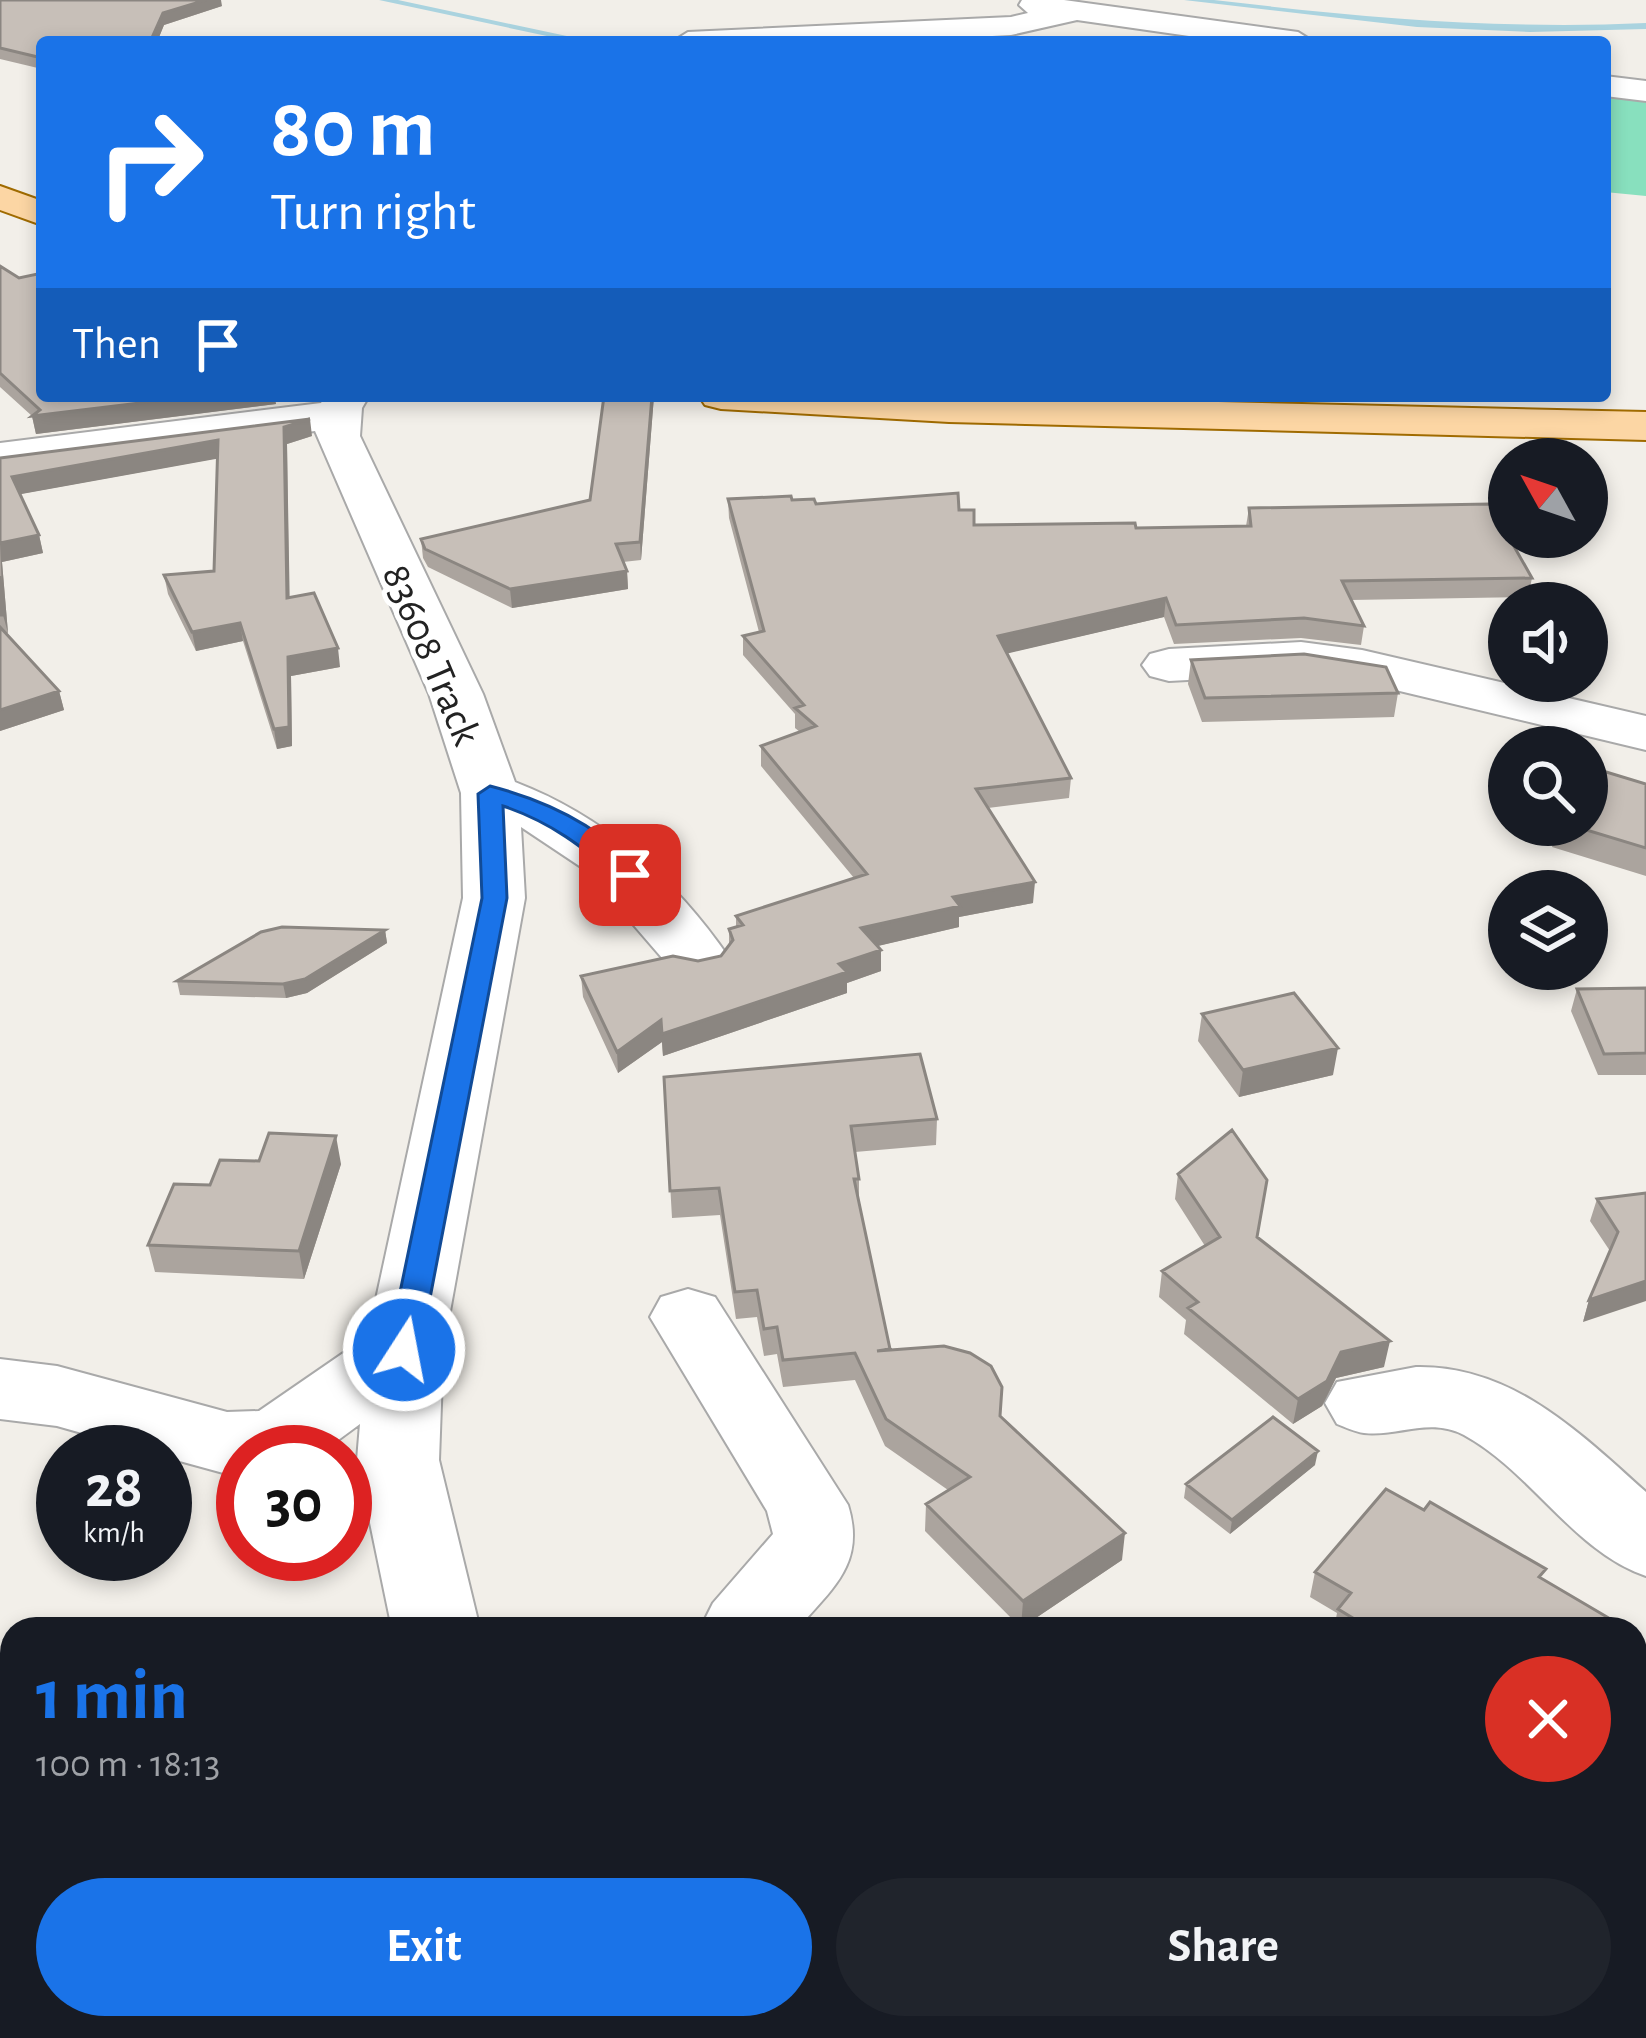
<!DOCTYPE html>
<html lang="en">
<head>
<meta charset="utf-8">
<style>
  body { margin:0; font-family:"Alegreya Sans",sans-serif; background:#20242c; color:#f1f3f6; height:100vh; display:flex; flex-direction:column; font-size:45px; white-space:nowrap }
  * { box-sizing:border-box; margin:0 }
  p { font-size:39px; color:#9ea1a6 }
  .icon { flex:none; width:66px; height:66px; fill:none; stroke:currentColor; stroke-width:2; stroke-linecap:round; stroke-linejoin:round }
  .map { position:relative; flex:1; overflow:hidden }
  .sheet { position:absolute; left:0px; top:1617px; width:1647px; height:423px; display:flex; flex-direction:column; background:#171b24; border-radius:36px 36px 0 0; box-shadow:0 6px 18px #0003 }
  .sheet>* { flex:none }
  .guide { position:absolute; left:36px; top:36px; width:1575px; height:366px; border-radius:12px; box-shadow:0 6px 18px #0003; background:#1a73e8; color:#fff; overflow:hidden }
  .needle { width:78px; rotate:310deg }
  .tools { position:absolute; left:1488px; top:438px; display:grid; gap:24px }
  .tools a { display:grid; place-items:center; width:120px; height:120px; border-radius:50%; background:#171b24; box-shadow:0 6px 18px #0003; font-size:60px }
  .speed { position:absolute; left:36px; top:1425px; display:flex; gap:24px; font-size:60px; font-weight:700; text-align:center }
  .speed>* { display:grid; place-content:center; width:156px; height:156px; border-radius:50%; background:#171b24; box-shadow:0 6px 18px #0003; line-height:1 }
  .speed small { font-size:30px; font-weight:400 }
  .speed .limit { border:18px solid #d22; background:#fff; color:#111 }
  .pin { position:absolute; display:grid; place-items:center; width:102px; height:102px; color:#fff; margin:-51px; border-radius:24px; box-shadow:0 6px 18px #0006 }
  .me { position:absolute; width:132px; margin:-66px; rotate:11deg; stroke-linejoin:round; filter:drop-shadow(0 0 9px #0008) }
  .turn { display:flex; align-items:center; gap:42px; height:252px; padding:0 36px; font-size:54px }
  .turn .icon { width:156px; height:156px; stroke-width:2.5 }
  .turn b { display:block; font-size:84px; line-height:102px }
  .then { display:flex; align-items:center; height:114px; padding:0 36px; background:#0003; gap:24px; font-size:45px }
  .round { display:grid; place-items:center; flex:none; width:126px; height:126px; border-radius:63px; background:#20242c }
  .overview { display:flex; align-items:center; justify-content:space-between; height:204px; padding:0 36px }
  h1 { font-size:72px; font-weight:700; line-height:90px; color:#1a73e8 }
  .cta { display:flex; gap:24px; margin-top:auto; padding:24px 36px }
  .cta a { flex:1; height:138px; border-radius:72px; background:#1a73e8; color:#fff; font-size:48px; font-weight:700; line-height:138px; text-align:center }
  .cta a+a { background:#20242c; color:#f1f3f6 }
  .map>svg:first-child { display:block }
  .pitch { fill:#88e0be }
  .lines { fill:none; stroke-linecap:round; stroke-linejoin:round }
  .stream { fill:#aad3df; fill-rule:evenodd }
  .minor-casing { stroke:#a9a9a9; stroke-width:4 }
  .major-casing { stroke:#a06b00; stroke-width:4 }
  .minor { fill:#fff; fill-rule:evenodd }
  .major { fill:#fcd6a4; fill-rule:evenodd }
  .wall { fill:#aba49e }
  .shaded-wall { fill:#8b8681 }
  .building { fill:#c7bfb8; stroke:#8b8681; stroke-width:3 }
  .route { fill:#1a73e8; stroke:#114b97; stroke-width:3 }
  .labels { text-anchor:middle; stroke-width:10; stroke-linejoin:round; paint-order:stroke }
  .street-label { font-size:42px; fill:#222; stroke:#fff }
</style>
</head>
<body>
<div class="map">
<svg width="1646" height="2038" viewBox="0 0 1646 2038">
  <rect width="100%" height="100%" fill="#f2efe9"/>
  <path class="pitch" d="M 1605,94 L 1646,98 L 1646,196 L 1605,192 Z"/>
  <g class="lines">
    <path class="stream" d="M 379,0 L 398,0 L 595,42 L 575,42 Z
      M 1184,0 L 1214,0 C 1358,17 1501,30 1646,23 L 1646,29 L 1530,32 L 1417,27 Z"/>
    <g class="minor-casing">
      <path id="minor" d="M 1022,0 L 1064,0 L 1298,32 L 1314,42 L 1231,42 L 1077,20 L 1011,35 L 879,42 L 672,42 L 688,32 L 1011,17 L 1028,13 L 1019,5 Z
        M 1605,76 L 1646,81 L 1646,101 L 1605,96 Z
        M 325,396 L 369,396 L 362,408 L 360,436 L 483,694 L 515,782 C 606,817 675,879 730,959 L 721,973 L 698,978 L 675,973 L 587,871 L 521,827 L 525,898 L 443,1350 L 439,1460 L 480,1629 L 392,1629 L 357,1460 L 360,1424 L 322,1452 L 243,1452 L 243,1474 L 227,1474 L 165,1457 L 165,1452 L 149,1452 L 57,1426 L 0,1419 L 0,1359 L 57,1366 L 227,1412 L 259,1411 L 368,1336 L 463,898 L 461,793 L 429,694 L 315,431 L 0,471 L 0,443 L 321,403 Z
        M 1301,642 L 1362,650 L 1646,716 L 1646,750 L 1362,682 L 1301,674 L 1169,681 L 1150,676 L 1142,665 L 1150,654 L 1169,649 Z
        M 688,1289 L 715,1297 L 848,1505 C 866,1563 833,1588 797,1629 L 700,1629 L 713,1603 L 773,1534 L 767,1511 L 650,1317 L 661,1297 Z
        M 1416,1367 C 1512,1365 1580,1433 1646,1492 L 1646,1576 C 1574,1552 1532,1472 1464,1435 C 1429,1417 1398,1437 1364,1433 C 1355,1432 1345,1427 1337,1424 L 1325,1403 L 1337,1382 Z
        M 303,2028 L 409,2028 L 404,2038 L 299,2038 Z
        M 631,2028 L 740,2028 L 744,2038 L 636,2038 Z"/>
    </g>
    <g class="major-casing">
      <path id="major" d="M 0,186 L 42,201 L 42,225 L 0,210 Z
        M 699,396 L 966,396 L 1646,412 L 1646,440 L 949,422 L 721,409 L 705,405 Z"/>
    </g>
    <use href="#minor" class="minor"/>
    <use href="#major" class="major"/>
  </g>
  <path class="wall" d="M 0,0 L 222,6 L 164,25 L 157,42 L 42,42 L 42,69 L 0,59 Z
    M 0,266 L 42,396 L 274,396 L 276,404 L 36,434 L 32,416 L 0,387 Z
    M 654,396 L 641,560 L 623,562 L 627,571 L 628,589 L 512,608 L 428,567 L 423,558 L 421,539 L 590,500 Z
    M 312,436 L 287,444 L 289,598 L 340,667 L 291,676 L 292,746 L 277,749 L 243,641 L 196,651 L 168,594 L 164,575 L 214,571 L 218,458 L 20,494 L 39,535 L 43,553 L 2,562 L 8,633 L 6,634 L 59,691 L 64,710 L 0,731 L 0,458 Z
    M 728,499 L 792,500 L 816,504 L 959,510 L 974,525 L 1136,528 L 1246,526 L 1249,508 L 1532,578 L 1528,597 L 1351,600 L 1364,626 L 1361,645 L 1301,638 L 1174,644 L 1164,617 L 1007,653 L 1071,778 L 1069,798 L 988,808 L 1033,903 L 959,917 L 959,927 L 877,946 L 881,971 L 847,983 L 847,993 L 663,1056 L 662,1042 L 618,1073 L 583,997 L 581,976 L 698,961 L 721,956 L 729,945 L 729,929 L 736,927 L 736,916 L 854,878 L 761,766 L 761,746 L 800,732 L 795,728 L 795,714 L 743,655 L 743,636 L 759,632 L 729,518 Z
    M 1191,660 L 1398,693 L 1394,717 L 1202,722 L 1188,684 Z
    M 1646,784 L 1646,876 L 1552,847 L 1557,825 L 1587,825 Z
    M 385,930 L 387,943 L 307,993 L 286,998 L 180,995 L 177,981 Z
    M 1646,988 L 1646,1075 L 1598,1075 L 1571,1011 L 1577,989 Z
    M 1202,1014 L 1333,1075 L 1239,1097 L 1198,1041 Z
    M 664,1077 L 937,1119 L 936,1145 L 855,1152 L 859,1179 L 859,1202 L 890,1350 L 1000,1416 L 1122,1560 L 1021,1628 L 925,1531 L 926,1504 L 948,1490 L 885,1446 L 855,1380 L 783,1387 L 777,1354 L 764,1356 L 757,1317 L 736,1319 L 720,1215 L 672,1218 Z
    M 259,1161 L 341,1164 L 304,1279 L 155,1272 L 148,1245 L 210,1185 Z
    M 1178,1174 L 1258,1238 L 1384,1367 L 1336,1378 L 1322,1406 L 1293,1424 L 1184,1334 L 1186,1320 L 1159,1297 L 1162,1271 L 1205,1246 L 1175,1199 Z
    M 1646,1193 L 1583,1322 L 1589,1300 L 1610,1251 L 1590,1221 L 1597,1199 Z
    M 1315,1465 L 1230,1534 L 1184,1498 L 1186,1484 Z
    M 1315,1572 L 1543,1579 L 1623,1629 L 1334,1629 L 1337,1613 L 1310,1597 Z"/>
  <path class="shaded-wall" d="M 206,0 L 221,0 L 222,6 L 164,25 L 157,42 L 150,42 L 163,13 Z
    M 198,396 L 274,396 L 276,404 L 36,434 L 32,416 Z
    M 652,396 L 654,396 L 641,560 L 640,542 Z
    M 310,419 L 312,436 L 287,444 L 290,617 L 287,598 L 284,427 Z
    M 218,440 L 221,458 L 16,495 L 12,477 Z
    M 39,535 L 43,553 L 2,562 L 8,633 L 3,615 L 0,543 Z
    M 627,571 L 628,589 L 512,608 L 510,589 Z
    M 1166,598 L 1164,617 L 997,656 L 998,636 Z
    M 240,623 L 243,641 L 196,651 L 192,632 Z
    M 338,648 L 340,667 L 291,676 L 292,746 L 277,749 L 274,729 L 288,657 Z
    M 59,691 L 64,710 L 0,731 L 0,710 Z
    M 1035,882 L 1033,903 L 959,917 L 959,927 L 861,950 L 861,928 L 953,897 Z
    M 385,930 L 387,943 L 307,993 L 286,998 L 283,984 Z
    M 881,950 L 881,971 L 847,983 L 847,993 L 663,1056 L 662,1042 L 618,1073 L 617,1052 L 661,1020 Z
    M 1338,1048 L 1333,1075 L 1239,1097 L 1243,1070 Z
    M 336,1136 L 341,1164 L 304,1279 L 299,1251 Z
    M 1646,1281 L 1646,1301 L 1583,1322 L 1589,1300 Z
    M 1390,1341 L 1384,1367 L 1336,1378 L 1322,1406 L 1293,1424 L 1298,1399 L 1341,1352 Z
    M 1318,1451 L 1315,1465 L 1230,1534 L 1232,1520 Z
    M 1125,1533 L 1122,1560 L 1021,1628 L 1023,1601 Z
    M 1646,1834 L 1646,1844 L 1635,1861 L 1638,1847 Z"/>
  <path class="building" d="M 0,0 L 206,0 L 163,13 L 150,42 L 42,42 L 42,58 L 0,48 Z
    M 0,266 L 19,278 L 42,273 L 42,396 L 198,396 L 32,416 L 40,410 L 0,373 Z
    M 604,396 L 652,396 L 640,542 L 616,544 L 627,571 L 510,589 L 425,549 L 421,539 L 590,500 Z
    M 310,419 L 284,427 L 287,598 L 314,593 L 338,648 L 288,657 L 289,727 L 274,729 L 240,623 L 192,632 L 164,575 L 214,571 L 218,440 L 12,477 L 39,535 L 0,543 L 0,458 Z
    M 958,493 L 959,510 L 974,510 L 974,525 L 1135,523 L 1136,528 L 1251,526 L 1249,508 L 1490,504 L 1532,578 L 1342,581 L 1364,626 L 1304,618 L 1176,625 L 1166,598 L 998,636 L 1071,778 L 976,789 L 1035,882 L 953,897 L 960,906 L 861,928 L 881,950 L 839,964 L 847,972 L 662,1034 L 661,1020 L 617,1052 L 581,976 L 673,956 L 698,961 L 721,956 L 733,940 L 729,929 L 743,925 L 736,916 L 867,874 L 761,746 L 816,726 L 795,708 L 804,705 L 743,636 L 764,631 L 728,499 L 791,496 L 792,500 L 814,499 L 816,504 Z
    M 0,576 L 3,615 L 0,615 Z
    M 0,627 L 59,691 L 0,710 Z
    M 1304,654 L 1386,667 L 1398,693 L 1205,698 L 1191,660 Z
    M 1593,768 L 1646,784 L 1646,848 L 1570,825 L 1587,825 L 1587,777 Z
    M 282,927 L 385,930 L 305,979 L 283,984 L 177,981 L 261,932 Z
    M 1646,988 L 1646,1053 L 1604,1054 L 1577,989 Z
    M 1294,993 L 1338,1048 L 1243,1070 L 1202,1014 Z
    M 920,1054 L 937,1119 L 851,1126 L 859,1179 L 854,1179 L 890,1349 L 877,1351 L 944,1346 L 970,1353 L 991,1366 L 1002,1387 L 1000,1416 L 1125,1533 L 1023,1601 L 926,1504 L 970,1477 L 886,1419 L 855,1353 L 783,1360 L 777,1327 L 764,1329 L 757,1290 L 735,1292 L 719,1188 L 670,1191 L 664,1077 Z
    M 1232,1130 L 1267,1180 L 1257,1237 L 1390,1341 L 1341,1352 L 1327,1381 L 1298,1399 L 1188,1308 L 1198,1302 L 1162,1271 L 1220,1237 L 1178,1174 Z
    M 269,1133 L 336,1136 L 299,1251 L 148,1245 L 174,1184 L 210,1185 L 220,1160 L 259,1161 Z
    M 1646,1193 L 1646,1281 L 1589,1300 L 1618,1232 L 1597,1199 Z
    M 1273,1417 L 1318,1451 L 1232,1520 L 1186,1484 Z
    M 1386,1489 L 1424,1510 L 1430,1502 L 1546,1569 L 1539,1577 L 1624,1627 L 1622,1629 L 1371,1629 L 1338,1609 L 1351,1593 L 1315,1572 Z
    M 1635,1700 L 1646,1707 L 1646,1834 L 1638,1847 L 1635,1845 Z"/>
  <path class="route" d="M 490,786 C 548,801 604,828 643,875 L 630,882 L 621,880 C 583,847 551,822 503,806 L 507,898 L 420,1350 L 416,1359 L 393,1359 L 388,1350 L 482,898 L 478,794 Z"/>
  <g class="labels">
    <g class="street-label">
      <text transform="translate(433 654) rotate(67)" y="15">83608 Track</text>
    </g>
  </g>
</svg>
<div class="tools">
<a><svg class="needle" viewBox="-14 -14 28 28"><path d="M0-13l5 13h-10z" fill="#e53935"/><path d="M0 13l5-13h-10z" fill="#9ea1a6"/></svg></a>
<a><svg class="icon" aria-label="sound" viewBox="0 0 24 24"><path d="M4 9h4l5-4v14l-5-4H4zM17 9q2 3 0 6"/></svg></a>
<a><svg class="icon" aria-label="search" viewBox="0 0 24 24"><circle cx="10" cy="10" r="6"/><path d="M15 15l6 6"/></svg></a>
<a><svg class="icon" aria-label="layers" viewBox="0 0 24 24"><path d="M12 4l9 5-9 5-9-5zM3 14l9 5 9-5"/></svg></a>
</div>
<div class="speed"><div>28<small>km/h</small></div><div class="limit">30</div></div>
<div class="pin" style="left:630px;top:875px;background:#d93025"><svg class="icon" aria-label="arrive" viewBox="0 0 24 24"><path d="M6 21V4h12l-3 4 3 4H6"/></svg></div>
<svg class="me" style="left:404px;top:1350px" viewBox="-20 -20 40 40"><circle r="17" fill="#1a73e8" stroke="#fff" stroke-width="3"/><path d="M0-11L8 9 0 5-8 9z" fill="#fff"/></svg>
<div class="guide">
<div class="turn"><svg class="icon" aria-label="right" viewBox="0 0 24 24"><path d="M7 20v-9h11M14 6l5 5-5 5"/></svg><div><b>80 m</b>Turn right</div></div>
<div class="then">Then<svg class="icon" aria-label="arrive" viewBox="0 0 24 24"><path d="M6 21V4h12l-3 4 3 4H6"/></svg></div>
</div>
<section class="sheet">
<div class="overview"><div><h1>1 min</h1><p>100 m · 18:13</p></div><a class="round" style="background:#d93025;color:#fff"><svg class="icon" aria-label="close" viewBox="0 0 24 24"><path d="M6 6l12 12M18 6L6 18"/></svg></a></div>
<div class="cta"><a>Exit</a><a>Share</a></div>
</section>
</div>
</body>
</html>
